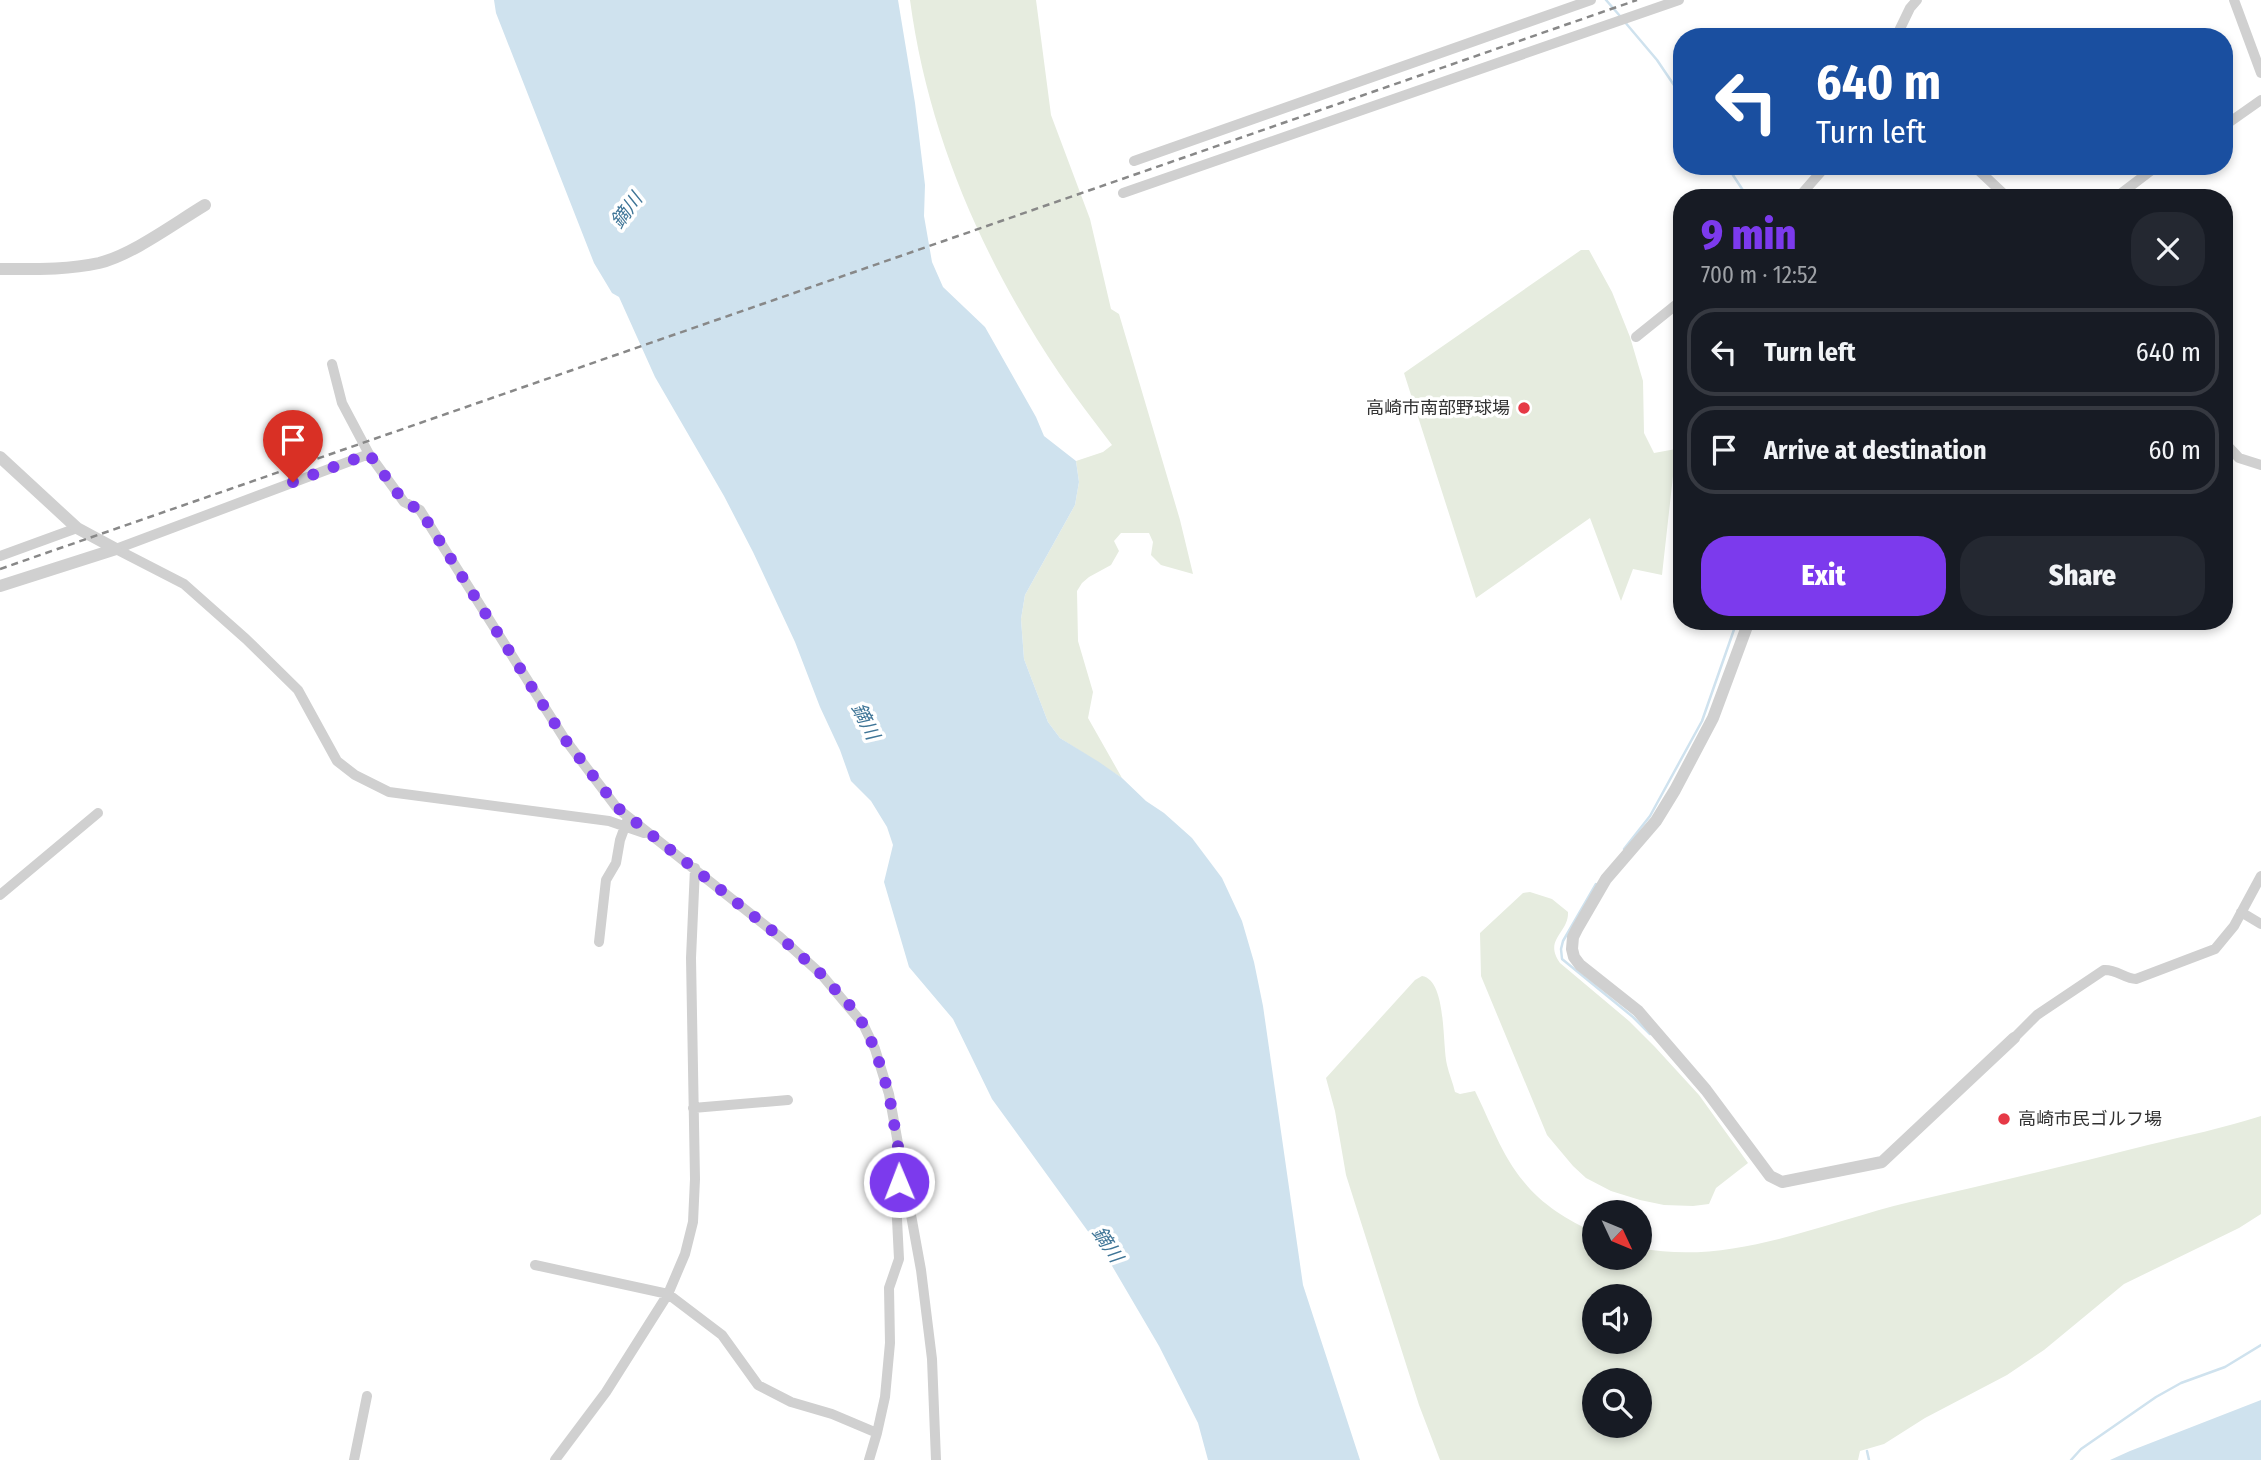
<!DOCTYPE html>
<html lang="en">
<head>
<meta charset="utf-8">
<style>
  body { margin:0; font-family:"Fira Sans Condensed","Noto Sans JP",sans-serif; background:#242831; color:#f1f3f6; height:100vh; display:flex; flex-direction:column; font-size:26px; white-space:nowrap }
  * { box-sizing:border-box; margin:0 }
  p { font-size:23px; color:#9ea1a6 }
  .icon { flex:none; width:38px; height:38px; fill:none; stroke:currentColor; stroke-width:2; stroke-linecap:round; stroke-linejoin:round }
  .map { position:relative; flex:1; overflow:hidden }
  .side { position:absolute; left:1673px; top:189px; width:560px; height:441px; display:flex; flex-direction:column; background:#171b24; border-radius:28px; box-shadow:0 4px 10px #0003 }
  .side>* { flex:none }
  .banner { position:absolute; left:1673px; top:28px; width:560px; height:147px; border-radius:28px; box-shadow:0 4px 10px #0003; background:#1a4fa0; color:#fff; overflow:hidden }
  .needle { width:46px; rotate:134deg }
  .fabs { position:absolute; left:1582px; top:1200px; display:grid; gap:14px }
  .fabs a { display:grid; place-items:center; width:70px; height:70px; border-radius:50%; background:#171b24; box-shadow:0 4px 10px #0003; font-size:35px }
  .pin { position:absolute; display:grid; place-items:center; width:60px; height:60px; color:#fff; margin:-72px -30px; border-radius:50% 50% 50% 0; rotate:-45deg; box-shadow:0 0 7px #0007 }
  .pin .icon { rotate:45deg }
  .me { position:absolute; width:77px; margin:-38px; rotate:359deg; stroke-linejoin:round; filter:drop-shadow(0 0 5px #0008) }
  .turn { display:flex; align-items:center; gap:24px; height:147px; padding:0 28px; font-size:32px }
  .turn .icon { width:91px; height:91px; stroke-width:2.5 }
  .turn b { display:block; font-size:49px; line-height:60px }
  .round { display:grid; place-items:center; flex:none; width:74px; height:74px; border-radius:28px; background:#242831 }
  .summary { display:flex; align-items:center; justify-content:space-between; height:119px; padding:0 28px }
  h1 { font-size:42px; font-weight:800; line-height:52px; color:#7c3aed }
  .cta { display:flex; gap:14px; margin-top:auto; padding:14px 28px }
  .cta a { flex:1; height:80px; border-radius:28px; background:#7c3aed; color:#fff; font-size:28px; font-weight:800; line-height:80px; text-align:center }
  .cta a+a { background:#242831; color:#f1f3f6 }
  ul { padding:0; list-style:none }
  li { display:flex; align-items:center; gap:21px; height:88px; margin:0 14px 10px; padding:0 14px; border:4px solid #363941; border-radius:28px }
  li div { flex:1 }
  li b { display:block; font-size:26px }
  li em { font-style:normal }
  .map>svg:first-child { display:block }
  .green { fill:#e6ecdf; fill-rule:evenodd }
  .water { fill:#cfe2ee }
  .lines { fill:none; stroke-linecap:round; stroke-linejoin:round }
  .stream { stroke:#cfe2ee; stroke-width:2.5 }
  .minor { stroke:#d0d0d0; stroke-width:10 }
  .tertiary { stroke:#d0d0d0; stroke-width:12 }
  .rail { stroke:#888; stroke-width:2.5; stroke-dasharray:7 5; stroke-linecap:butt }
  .route { stroke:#7c3aed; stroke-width:12; stroke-dasharray:0 21.6 }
  .poi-dot { fill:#e63946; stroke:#fff; stroke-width:2.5 }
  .labels { text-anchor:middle; stroke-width:7; stroke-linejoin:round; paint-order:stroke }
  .poi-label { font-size:18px; fill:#333; stroke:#fff; text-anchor:end }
  .water-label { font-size:19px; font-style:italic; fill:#3f7597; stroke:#fff }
</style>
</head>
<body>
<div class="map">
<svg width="2261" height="1460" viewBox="0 0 2261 1460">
  <rect width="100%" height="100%" fill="#fff"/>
  <path class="green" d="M 910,0 L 1036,0 L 1051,115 L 1090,219 L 1111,309 L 1119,314 L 1180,520 L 1193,574 L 1161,565 L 1151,555 L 1153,542 L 1149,533 L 1121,533 L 1114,541 L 1119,551 L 1111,565 L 1089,577 L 1082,583 L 1077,591 L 1078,641 L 1093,692 L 1088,718 L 1122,778 L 1060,738 L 1048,722 L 1024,659 L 1021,619 L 1025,595 L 1075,505 L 1079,482 L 1076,461 L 1103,452 L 1112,445 C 1094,421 1075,397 1059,373 C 983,260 928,135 910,0 Z
    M 1581,250 L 1589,250 L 1612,292 L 1630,337 L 1643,381 L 1644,433 L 1654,453 L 1676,449 L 1662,575 L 1633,569 L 1621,601 L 1590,518 L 1476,598 L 1404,373 Z
    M 1530,892 L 1552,899 L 1568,912 C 1569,933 1543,939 1560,963 L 1629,1021 L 1655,1047 L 1699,1095 L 1748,1163 L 1716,1188 L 1709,1204 L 1693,1206 L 1664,1205 L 1640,1200 L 1611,1191 L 1586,1178 L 1573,1166 L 1547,1135 L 1481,976 L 1480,933 L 1523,893 Z
    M 1422,976 C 1447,980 1442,1045 1447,1065 C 1449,1074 1453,1083 1455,1092 L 1460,1094 L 1475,1091 C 1490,1121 1502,1156 1524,1182 C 1541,1204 1569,1221 1594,1232 L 1594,1258 L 1640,1258 L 1640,1248 C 1731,1266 1822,1223 1910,1202 C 1989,1184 2069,1165 2148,1145 C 2185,1136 2224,1128 2261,1116 L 2261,1214 L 2239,1228 L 2124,1284 L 2044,1350 L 2007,1375 L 1925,1418 L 1884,1444 L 1860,1451 L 1858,1460 L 1440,1460 L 1419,1405 L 1346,1175 L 1335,1111 L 1326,1078 L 1415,980 ZM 1594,1297 L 1640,1297 L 1640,1342 L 1594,1342 ZM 1594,1381 L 1640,1381 L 1640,1426 L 1594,1426 Z"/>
  <path class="water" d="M 494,0 L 898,0 L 915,103 L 925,185 L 924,216 L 932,262 L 943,287 L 985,327 L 1036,417 L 1044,436 L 1076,461 L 1079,482 L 1075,505 L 1025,595 L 1021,619 L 1024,659 L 1048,722 L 1060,738 L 1099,762 L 1122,778 L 1146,801 L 1164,813 L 1192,838 L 1222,878 L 1242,921 L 1254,962 L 1263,1006 L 1303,1285 L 1360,1460 L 1208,1460 L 1198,1423 L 1159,1346 L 1108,1259 L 992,1099 L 953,1019 L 909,967 L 884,882 L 893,845 L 887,827 L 871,801 L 851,781 L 840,750 L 820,707 L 795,642 L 753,552 L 724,496 L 655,377 L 619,297 L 612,293 L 594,263 L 496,13 Z
    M 2261,1400 L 2261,1460 L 2110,1460 L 2130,1451 Z"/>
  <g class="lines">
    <path class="stream" d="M 1606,0 L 1620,16
      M 1624,21 L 1657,60 L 1682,97
      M 1727,166 L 1748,198
      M 1624,849 L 1650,816 L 1702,721 L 1737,621
      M 1596,884 L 1563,941 L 1561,949 L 1562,959 L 1633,1017 L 1650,1034
      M 1867,1451 L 1869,1460
      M 2071,1460 L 2081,1449 L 2156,1397 L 2181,1383 L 2225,1367 L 2261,1345"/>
    <path class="minor" d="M 2234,0 L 2261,73
      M 1896,37 L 1910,8 L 1917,0
      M 2224,126 L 2261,100
      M 1134,161 L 1591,0
      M 1974,166 L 2008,198
      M 1123,193 L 1679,0
      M 1798,198 L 1826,166
      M 2115,198 L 2157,166
      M 1636,337 L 1682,300
      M 332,364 L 342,403 L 369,454 L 404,502 L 420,510 L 564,738 L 617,808 L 780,937 L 821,974 L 863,1024 L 875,1049 L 889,1094 L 921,1270 L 932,1359 L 936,1460
      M 2224,442 L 2239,458 L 2261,465
      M 116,549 L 184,584 L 246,639 L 298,690 L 337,761 L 355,775 L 389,792 L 609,821 L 644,833
      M 116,549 L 369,454
      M 0,556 L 77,528
      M 0,895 L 98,813
      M 2241,912 L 2261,924
      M 599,942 L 606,880 L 616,863 L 620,840 L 627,821
      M 2014,1038 L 2037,1015 L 2104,970 C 2116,969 2125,979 2136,979 L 2215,949 L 2234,926 L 2261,876
      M 693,1108 L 788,1100
      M 535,1265 L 668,1294 L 722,1335 L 758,1385 L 791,1402 L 832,1414 L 877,1433
      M 354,1460 L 367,1396
      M 555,1460 L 606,1392 L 668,1294 L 685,1254 L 693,1222 L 695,1179 L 691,958 L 695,868
      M 869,1460 L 877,1433 L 885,1397 L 890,1343 L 889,1288 L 899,1259 L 896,1199 L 901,1174"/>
    <path class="tertiary" d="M 0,269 C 33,269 67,270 99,263 C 132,255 175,223 205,205
      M 0,457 L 77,528 L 116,549
      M 0,586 L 116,549
      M 1749,621 L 1713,718 L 1675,790 L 1656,821 L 1606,879 L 1577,929 L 1573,937 L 1572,949 L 1574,957 L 1580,965 L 1638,1011 L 1706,1090 L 1770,1176 L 1782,1182 L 1882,1162 L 2014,1038"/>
    <path class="rail" d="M 0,569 L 1637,0"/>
  </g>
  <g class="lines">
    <path class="route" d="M 293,482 L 369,454 L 404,502 L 420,510 L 564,738 L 618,808 L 780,937 L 821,974 L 853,1009 L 863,1024 L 875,1049 L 889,1094 L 902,1170 L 899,1182"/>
  </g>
  <g class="poi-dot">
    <circle cx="1524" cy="408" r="7"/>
    <circle cx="2004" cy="1119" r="7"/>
  </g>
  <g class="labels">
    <g class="poi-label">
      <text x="1510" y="414">高崎市南部野球場</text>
      <text x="2018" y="1125" text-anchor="start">高崎市民ゴルフ場</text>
    </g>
    <g class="water-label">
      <text transform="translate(626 210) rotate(-53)" y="7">鏑川</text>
      <text transform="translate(866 721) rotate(63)" y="7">鏑川</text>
      <text transform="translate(1108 1244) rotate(57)" y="7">鏑川</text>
    </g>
  </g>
</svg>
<div class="fabs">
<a><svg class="needle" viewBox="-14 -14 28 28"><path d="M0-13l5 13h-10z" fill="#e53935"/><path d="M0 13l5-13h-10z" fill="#9ea1a6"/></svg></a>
<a><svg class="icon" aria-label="sound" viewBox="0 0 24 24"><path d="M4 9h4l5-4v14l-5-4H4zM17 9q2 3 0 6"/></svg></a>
<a><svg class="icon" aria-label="search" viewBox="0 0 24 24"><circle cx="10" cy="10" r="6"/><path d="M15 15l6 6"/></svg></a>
</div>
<div class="pin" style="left:293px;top:482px;background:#d93025"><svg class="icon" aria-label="arrive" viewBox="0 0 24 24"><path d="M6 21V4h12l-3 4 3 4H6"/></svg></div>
<svg class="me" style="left:899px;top:1182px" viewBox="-20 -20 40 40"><circle r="17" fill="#7c3aed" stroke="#fff" stroke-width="3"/><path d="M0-11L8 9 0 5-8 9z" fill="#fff"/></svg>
<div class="banner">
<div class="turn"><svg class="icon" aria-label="left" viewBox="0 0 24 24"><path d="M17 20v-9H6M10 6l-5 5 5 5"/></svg><div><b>640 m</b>Turn left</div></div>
</div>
<section class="side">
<div class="summary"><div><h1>9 min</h1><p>700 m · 12:52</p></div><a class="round"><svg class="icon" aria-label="close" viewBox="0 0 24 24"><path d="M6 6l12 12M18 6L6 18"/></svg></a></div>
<ul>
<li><svg class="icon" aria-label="left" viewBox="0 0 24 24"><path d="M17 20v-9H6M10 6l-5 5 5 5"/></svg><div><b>Turn left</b></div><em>640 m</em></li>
<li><svg class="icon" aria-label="arrive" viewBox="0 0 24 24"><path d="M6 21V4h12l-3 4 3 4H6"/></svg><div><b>Arrive at destination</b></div><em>60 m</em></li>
</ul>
<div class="cta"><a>Exit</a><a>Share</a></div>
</section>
</div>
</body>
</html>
